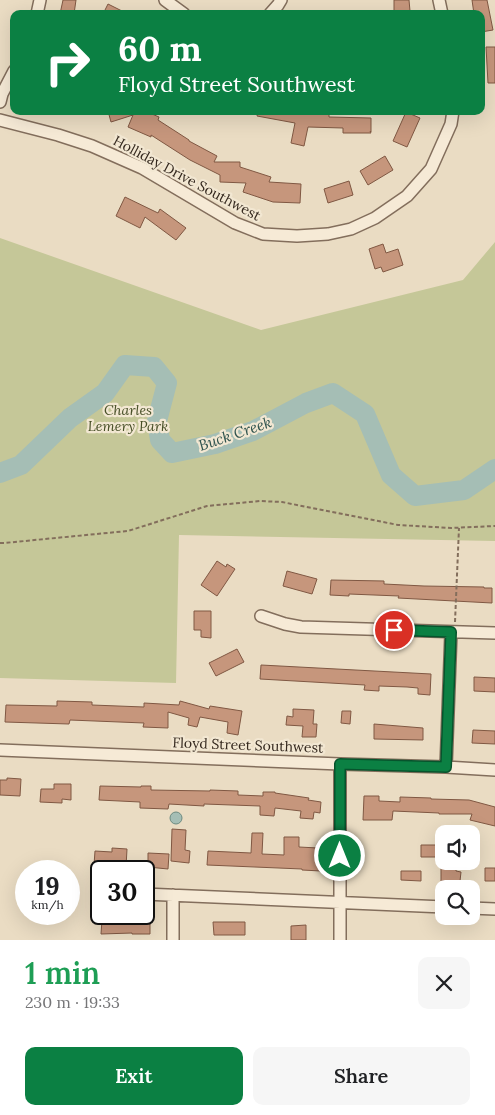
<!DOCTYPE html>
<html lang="en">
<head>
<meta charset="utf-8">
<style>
  body { margin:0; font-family:Lora,serif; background:#f6f6f6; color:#202124; height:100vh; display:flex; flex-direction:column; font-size:19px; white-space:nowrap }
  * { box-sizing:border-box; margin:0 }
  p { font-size:16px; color:#757577 }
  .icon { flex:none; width:28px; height:28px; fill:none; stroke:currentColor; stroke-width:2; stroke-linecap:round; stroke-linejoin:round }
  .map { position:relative; height:940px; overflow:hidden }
  .sheet { display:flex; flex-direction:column; background:#fff; flex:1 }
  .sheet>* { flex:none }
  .guide { position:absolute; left:10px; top:10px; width:475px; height:105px; border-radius:10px; box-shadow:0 5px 20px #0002; background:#0b8043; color:#fff; overflow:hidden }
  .controls { position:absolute; left:435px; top:825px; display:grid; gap:10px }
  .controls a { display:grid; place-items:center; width:45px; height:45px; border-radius:10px; background:#fff; box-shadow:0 5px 20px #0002; font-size:25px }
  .speed { position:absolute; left:15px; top:860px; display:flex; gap:10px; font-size:25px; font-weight:700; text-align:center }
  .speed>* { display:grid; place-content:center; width:65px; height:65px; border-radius:50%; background:#fff; box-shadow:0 5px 20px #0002; line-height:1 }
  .speed small { font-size:12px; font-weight:400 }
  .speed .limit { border:2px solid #111; border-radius:8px; background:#fff; color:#111 }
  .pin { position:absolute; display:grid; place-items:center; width:42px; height:42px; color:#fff; margin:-21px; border:2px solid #fff; border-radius:50%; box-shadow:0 1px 5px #0007 }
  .me { position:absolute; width:55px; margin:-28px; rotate:0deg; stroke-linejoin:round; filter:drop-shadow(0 0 4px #0008) }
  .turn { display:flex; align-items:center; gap:18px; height:105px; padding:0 25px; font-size:22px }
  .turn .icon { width:65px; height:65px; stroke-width:2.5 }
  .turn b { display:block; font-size:35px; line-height:42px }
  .round { display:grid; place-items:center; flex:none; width:52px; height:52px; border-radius:10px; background:#f6f6f6 }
  .head { display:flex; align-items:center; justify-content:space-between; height:85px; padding:0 25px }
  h1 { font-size:30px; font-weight:600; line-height:38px; color:#1e9e55 }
  .cta { display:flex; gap:10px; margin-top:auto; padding:10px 25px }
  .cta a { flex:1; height:58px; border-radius:10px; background:#0b8043; color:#fff; font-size:20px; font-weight:600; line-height:58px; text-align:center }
  .cta a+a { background:#f6f6f6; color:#202124 }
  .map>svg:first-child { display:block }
  .green { fill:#c5c798 }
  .water { fill:#a5beb5; stroke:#6d8b81 }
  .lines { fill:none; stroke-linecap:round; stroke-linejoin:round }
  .river { stroke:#a5beb5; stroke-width:20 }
  .building { fill:#c6967c; stroke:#805843 }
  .minor-casing { stroke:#836e5c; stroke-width:14 }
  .path { stroke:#836e5c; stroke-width:2; stroke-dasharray:4 2.5; stroke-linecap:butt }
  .minor { stroke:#f6ead6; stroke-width:11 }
  .route-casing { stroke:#07532c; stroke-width:12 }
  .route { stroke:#0b8043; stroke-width:9 }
  .labels { text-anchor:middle; stroke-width:4.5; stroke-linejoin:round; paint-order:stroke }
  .street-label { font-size:14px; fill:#34281e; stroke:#f2e7d2 }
  .park-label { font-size:14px; font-style:italic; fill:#474f27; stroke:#f2e7d2 }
  .water-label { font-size:15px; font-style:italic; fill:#2f534e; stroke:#f2e7d2 }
</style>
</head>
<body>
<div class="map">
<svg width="495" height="940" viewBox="0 0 495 940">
  <rect width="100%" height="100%" fill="#eadcc3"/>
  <path class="green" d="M 0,238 L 261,330 L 463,280 L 495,242 L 495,541 L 179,535 L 176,683 L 0,678 Z"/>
  <path class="water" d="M170 818a6 6 0 1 1 12 0a6 6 0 1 1-12 0Z"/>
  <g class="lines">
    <path class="river" d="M 0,473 L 21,465 L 70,418 L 105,393 L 125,365 L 154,367 L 167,383 L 157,421 L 160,440 L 172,453 L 215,444 L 253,431 L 306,403 L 333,393 L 365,414 L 391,475 L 415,496 L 464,490 L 495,469"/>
  </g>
  <path class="building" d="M 63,0 L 76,0 L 74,14 L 60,14 Z
    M 394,0 L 409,0 L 410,11 L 394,12 Z
    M 472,0 L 487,0 L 493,30 L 481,32 L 481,14 L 474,14 Z
    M 108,4 L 128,14 L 103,14 Z
    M 486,47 L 495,47 L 495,83 L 488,83 Z
    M 108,111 L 145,111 L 159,117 L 158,120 L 189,140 L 189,141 L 217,156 L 214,162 L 240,162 L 240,167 L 271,177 L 269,182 L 301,184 L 300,203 L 273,202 L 243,192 L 246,183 L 220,182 L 220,175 L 190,160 L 151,135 L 151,137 L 128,127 L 133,115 L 111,122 Z
    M 258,111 L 300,111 L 329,113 L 329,117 L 371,118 L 371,132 L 370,131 L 371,133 L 343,133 L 343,128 L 308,127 L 304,146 L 291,143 L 295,123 L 257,116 Z
    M 406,112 L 420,118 L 407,147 L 393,141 Z
    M 385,156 L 393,170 L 368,185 L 360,171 Z
    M 349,181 L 353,195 L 328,203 L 324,189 Z
    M 125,197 L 158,213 L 160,209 L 186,228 L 176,240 L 145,217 L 140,228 L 116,216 Z
    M 383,244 L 386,253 L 398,249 L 403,265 L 383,272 L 381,267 L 375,269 L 369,249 Z
    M 217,561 L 226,567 L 227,564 L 235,569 L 217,596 L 201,585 Z
    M 287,571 L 317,579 L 312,594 L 283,586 Z
    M 331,580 L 384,581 L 384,584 L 424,586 L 484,587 L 484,588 L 492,588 L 492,603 L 398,598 L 399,596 L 349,594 L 349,596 L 330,595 Z
    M 194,611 L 211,611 L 211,638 L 201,637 L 201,630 L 194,630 Z
    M 237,649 L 244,662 L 216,676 L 209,663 Z
    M 261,665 L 431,674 L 430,695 L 418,694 L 418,688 L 407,687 L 379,686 L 379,691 L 364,690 L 365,685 L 260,679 Z
    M 474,677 L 495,678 L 495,692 L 474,691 Z
    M 57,701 L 92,702 L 92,705 L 144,707 L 144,703 L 179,705 L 180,701 L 209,709 L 210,706 L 242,711 L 238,735 L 227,733 L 228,722 L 200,717 L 197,727 L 188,725 L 189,718 L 168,712 L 168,728 L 143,727 L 144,723 L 70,720 L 69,724 L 5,722 L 6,705 L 57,706 Z
    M 293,709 L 314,710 L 313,724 L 317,724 L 316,737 L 302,737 L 303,726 L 286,725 L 287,716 L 293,717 Z
    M 342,711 L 351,711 L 350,724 L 341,723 Z
    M 374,724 L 423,728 L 423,740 L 374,739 Z
    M 473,730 L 495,731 L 495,744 L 472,743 Z
    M 7,778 L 21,779 L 20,796 L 0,795 L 0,780 L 7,780 Z
    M 54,784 L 71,784 L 71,800 L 62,799 L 62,803 L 40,802 L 41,789 L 54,789 Z
    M 100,786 L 141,787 L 141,786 L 151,786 L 151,790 L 210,791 L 210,790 L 238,791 L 238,795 L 263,796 L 263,792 L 275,792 L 275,793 L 309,798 L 308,800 L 321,802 L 320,813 L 314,812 L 313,819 L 300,818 L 301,811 L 275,808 L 274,816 L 260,815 L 260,806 L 204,804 L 204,806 L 169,804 L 168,809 L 140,808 L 140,802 L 99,800 Z
    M 364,796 L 379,796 L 379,801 L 400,802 L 400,797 L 431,798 L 431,799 L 469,800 L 495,807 L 495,826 L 470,820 L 472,814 L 439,814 L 439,813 L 393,811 L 392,820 L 363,820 Z
    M 172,829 L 186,830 L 185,850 L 190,851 L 189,863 L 171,861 Z
    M 252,833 L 263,833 L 262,854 L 284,855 L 284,837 L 299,837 L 299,847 L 318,848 L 317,856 L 322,857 L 321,871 L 302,870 L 302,869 L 207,865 L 208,851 L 251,853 Z
    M 421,845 L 436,845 L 436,857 L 421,857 Z
    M 112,848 L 127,849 L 126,867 L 94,865 L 95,851 L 112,852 Z
    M 148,853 L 169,854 L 168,869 L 148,867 Z
    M 441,863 L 456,864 L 456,871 L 461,872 L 460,881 L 441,881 Z
    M 485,868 L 495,868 L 495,881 L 485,881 Z
    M 401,871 L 421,871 L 421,881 L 401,880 Z
    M 132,919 L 150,922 L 150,934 L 132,934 L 132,933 L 101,934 L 102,920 L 132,922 Z
    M 213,922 L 245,922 L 245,935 L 214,935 Z
    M 306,925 L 306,940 L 291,940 L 291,926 Z"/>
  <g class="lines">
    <g class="minor-casing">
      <path id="minor" d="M 165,0 L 184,14
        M 439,0 L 442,14
        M 37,14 L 40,0
        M 270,14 L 278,5 L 281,0
        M 0,102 L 2,94 L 14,71
        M 0,120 L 58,135 L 92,146 L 142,168 L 235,223 L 263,234 L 297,236 L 328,234 L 351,229 L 375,218 L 407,196 L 431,169 L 451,124 L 453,111
        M 261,616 L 285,624 L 301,627 L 495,633
        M 0,750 L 340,764 L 446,767 L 495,770
        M 340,764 L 340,940
        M 446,767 L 451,632
        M 100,891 L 101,891
        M 144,894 L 444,907
        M 173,895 L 173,940
        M 471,908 L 495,909"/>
    </g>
    <path class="path" d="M 0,543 L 4,543 L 128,531 L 207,506 L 260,501 L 282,502 L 398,525 L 451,528 L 495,526
      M 455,622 L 459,528"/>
    <use href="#minor" class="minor"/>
  </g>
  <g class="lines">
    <g class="route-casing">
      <path id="route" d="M 340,856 L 340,764 L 446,767 L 451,632 L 394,630"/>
    </g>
    <use href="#route" class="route"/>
  </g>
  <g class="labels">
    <g class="street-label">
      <text transform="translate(187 178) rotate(28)" y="5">Holliday Drive Southwest</text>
      <text transform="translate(248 745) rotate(2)" y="5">Floyd Street Southwest</text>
    </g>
    <g class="park-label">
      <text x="128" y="415">Charles<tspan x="128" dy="16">Lemery Park</tspan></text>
    </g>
    <g class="water-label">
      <text transform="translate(235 434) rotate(-19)" y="5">Buck Creek</text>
    </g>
  </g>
</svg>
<div class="controls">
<a><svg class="icon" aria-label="sound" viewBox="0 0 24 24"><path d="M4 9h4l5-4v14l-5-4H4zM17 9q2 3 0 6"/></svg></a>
<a><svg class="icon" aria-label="search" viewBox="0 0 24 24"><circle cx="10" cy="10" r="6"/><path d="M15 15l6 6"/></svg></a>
</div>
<div class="speed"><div>19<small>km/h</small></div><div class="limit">30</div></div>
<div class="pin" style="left:394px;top:630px;background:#d93025"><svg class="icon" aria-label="arrive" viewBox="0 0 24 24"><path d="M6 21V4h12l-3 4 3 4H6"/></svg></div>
<svg class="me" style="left:340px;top:856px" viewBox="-20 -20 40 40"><circle r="17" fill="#0b8043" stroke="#fff" stroke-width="3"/><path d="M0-11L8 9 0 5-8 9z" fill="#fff"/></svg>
<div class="guide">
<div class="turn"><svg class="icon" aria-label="right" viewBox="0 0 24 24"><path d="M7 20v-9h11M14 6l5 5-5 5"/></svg><div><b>60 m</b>Floyd Street Southwest</div></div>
</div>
</div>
<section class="sheet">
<div class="head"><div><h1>1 min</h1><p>230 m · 19:33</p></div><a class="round"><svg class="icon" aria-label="close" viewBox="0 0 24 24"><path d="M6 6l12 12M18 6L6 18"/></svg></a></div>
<div class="cta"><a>Exit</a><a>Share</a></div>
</section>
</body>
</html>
